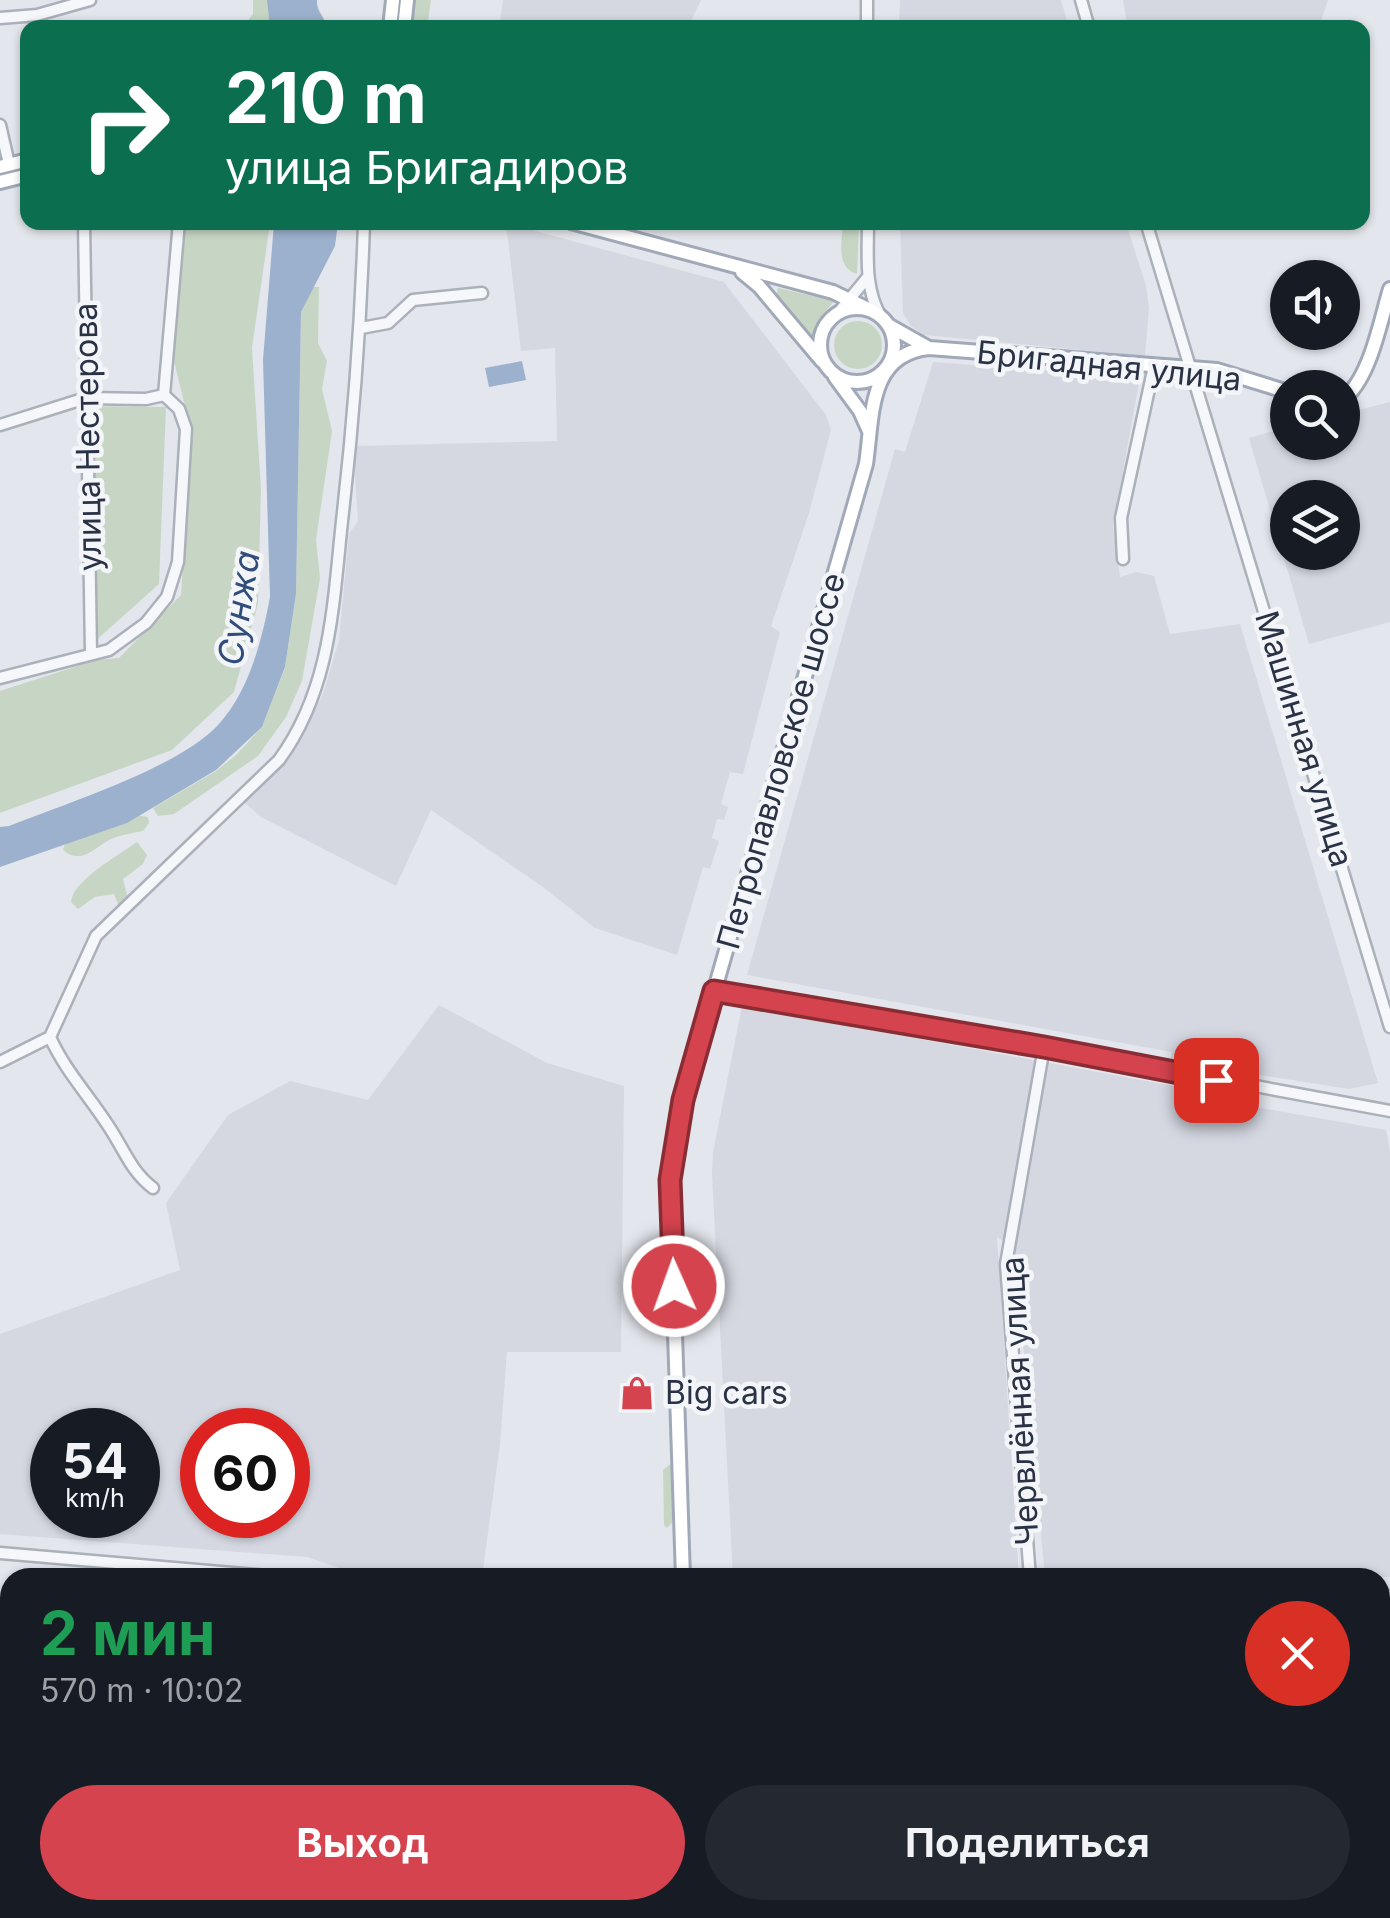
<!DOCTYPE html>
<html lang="ru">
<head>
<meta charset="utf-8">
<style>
  body { margin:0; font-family:Inter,sans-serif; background:#242831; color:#f1f3f6; height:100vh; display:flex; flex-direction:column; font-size:38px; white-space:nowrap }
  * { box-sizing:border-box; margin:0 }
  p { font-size:32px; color:#9ea1a6 }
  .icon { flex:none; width:55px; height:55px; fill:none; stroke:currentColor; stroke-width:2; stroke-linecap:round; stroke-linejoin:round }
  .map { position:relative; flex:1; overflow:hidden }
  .details { position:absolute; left:0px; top:1568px; width:1390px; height:352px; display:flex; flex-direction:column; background:#171b24; border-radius:30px 30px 0 0; box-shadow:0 2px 8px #0004 }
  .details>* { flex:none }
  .hud { position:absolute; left:20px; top:20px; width:1350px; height:210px; border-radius:20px; box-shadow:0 2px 8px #0004; background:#0b6e4f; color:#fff; overflow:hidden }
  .controls { position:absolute; left:1270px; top:260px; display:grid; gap:20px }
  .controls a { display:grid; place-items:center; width:90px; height:90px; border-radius:50%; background:#171b24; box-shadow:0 2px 8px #0004; font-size:50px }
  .speed { position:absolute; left:30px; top:1408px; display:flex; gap:20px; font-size:50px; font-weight:700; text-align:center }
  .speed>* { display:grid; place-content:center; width:130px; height:130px; border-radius:50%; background:#171b24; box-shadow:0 2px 8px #0004; line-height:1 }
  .speed small { font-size:25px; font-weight:400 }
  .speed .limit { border:15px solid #d22; background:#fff; color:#111 }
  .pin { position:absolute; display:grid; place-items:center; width:85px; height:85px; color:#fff; margin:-42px; border-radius:20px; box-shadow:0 5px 15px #0006 }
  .me { position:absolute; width:110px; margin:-55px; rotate:358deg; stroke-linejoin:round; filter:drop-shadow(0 0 8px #0008) }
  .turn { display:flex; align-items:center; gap:35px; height:210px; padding:0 40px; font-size:45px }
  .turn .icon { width:130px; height:130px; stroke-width:2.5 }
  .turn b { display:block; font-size:70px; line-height:85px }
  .round { display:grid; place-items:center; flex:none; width:105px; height:105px; border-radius:52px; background:#242831 }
  .head { display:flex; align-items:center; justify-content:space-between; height:170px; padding:0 40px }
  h1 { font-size:60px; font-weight:700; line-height:75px; color:#1e9e55 }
  .action { display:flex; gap:20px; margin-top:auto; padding:20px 40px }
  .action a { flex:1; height:115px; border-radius:60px; background:#d5434f; color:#fff; font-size:40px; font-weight:700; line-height:115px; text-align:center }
  .action a+a { background:#242831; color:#f1f3f6 }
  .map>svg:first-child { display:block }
  .built { fill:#d5d8e1; fill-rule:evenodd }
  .green { fill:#c7d6c4 }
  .water { fill:#9cb1cd }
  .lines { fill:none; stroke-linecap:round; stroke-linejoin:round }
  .minor-casing { stroke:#acb0ba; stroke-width:15 }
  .major-casing { stroke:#a1a9b8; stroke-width:18 }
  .minor { stroke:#f6f7fa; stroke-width:10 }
  .major { stroke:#fff; stroke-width:12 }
  .route-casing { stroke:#8a2c33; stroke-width:25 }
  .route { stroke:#d5434f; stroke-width:18 }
  .labels { text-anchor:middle; stroke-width:9; stroke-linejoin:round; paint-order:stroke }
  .street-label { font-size:32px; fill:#2a3245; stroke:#f3f5f9 }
  .poi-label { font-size:32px; fill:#2a3245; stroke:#f3f5f9; text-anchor:start }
  .water-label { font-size:35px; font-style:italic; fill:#314d7b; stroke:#f3f5f9 }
</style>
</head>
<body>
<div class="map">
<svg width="1390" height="1918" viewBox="0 0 1390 1918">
  <rect width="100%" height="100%" fill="#e3e6ec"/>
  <path class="built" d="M 503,0 L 701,0 L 688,27 L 499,27 Z
    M 900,0 L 1061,0 L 1069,27 L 899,27 Z
    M 1123,0 L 1328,0 L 1319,27 L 1128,28 Z
    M 506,223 L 724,282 L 826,415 L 831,430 L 809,513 L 771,626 L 780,632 L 743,774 L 730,772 L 721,804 L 728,807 L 724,820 L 717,819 L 712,838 L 719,841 L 710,869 L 703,867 L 677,955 L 595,928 L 543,887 L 431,810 L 396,886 L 261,817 L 244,802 L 297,745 L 323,694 L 339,640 L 349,534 L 358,521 L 353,446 L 557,441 L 555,348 L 521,351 Z
    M 900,223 L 1126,223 L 1146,286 L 1149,308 L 1145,356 L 924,335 L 911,326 L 903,313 Z
    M 933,362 L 1140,377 L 1113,526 L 1120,577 L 1136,572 L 1154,576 L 1170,634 L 1240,624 L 1378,1083 L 1349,1089 L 1171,1061 L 1172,1052 L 747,975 L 895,449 L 905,452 Z
    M 1390,402 L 1390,622 L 1309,644 L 1249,438 L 1287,427 L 1288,442 L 1342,442 L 1343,414 ZM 1288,498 L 1342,498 L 1342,552 L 1288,552 Z
    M 439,1005 L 547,1063 L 624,1086 L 621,1352 L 507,1352 L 500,1444 L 482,1577 L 362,1576 L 307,1557 L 0,1534 L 0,1334 L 180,1270 L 166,1203 L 228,1115 L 290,1081 L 368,1100 ZM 52,1430 L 138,1430 L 138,1515 L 52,1515 ZM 202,1430 L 288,1430 L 288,1515 L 202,1515 Z
    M 742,1006 L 1227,1096 L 1233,1103 L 1386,1130 L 1390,1151 L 1390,1577 L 1045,1577 L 1014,1247 L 997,1237 L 1019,1577 L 733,1577 L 712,1175 L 713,1152 Z
    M 744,1910 L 1021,1910 L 1021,1918 L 744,1918 Z"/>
  <path class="green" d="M 253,0 L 274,0 L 274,27 L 242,28 L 253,14 Z
    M 414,0 L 431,0 L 427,27 L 412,27 Z
    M 179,223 L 270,223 L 252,348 L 261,489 L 258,603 L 234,692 L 172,750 L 0,813 L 0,691 L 96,660 L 119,658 L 181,595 L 192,435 L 174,361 Z
    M 843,223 L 854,223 L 859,226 L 857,274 C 835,267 842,242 843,223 Z
    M 314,287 L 319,287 L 318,343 L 327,361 L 322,389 L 332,431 L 316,540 L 320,578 L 302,681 L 286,717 L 258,756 L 174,814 L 158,816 L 153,808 L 216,771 L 236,755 L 262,727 L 285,668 L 296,594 L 301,312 L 309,291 Z
    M 778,288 L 834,301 L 820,318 L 813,342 L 776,297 Z
    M834 345a24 24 0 1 1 48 0a24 24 0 1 1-48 0Z
    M 89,406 L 166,407 L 159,584 L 92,644 Z
    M 135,815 L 148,817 L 149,823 L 143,831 C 133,833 119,835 109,840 C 93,849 81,865 63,850 L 66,841 Z
    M 137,842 L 147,855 L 143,864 L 123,879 L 128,899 L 118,904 L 114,894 L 95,897 L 78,909 L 71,902 C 72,881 119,855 137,842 Z
    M 673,1462 L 672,1523 L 667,1528 L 664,1525 L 663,1470 Z"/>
  <path class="water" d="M 267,0 L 317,0 C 316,12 326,17 326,27 L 270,27 Z
    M 274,223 L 338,223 L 335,246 L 301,312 L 296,594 L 285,667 L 262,727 L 216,770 L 127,823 L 0,867 L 0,827 L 9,826 C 67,803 178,768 218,725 C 249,692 262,640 270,597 L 263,360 Z
    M 522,361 L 526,380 L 489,387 L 485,368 Z"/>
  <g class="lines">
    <g class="minor-casing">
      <path id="minor" d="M 867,0 L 867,28
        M 1081,0 L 1089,28
        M 0,18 L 37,15 L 90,0
        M 0,125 L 9,164
        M 84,222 L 91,652
        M 868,222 C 868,255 864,288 881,317
        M 1146,222 L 1390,1027
        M 838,313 L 867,278
        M 361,328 L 388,323 L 413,300 L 482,293
        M 0,425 L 86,398 L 146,399 L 164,395
        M 1123,559 L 1121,518 L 1154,366
        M 0,678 L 109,650 L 146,623 L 167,597 L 178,562 L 186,429 L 179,409 L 164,395 L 179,222
        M 714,991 L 1044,1047 L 1390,1111
        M 50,1037 C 65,1071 91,1098 111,1130 C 125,1152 132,1172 153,1188
        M 0,1062 L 50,1037 L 96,936 L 279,760 C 333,686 333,599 343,512 C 354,415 361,320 364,222
        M 0,1553 L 291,1578
        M 1030,1578 L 1006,1264 L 1044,1047
        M 1380,1595 L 1390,1596
        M 0,1733 L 10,1732
        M 320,1910 L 320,1918
        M 502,1910 L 502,1918
        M 1039,1910 L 1040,1918"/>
    </g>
    <g class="major-casing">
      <path id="major" d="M 390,28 L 393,0
        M 404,28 L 407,0
        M 0,167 L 28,160
        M 0,182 L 28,175
        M 571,222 L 833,292 L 872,311
        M 742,272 L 759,286 L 822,361
        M820 345a37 37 0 1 1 74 0a37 37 0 1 1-74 0Z
        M 888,325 L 927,347
        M 835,377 L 860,411 L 869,431
        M 1342,400 C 1370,380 1380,322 1390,289
        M 683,1578 L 670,1180 L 683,1100 L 866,464 C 873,416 868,354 929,348 L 1217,370 L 1288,392
        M 694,1910 L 694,1918"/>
    </g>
    <use href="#minor" class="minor"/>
    <use href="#major" class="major"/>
  </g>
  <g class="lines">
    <g class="route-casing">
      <path id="route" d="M 674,1286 L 670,1180 L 683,1100 L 714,991 L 1044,1047 L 1216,1080"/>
    </g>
    <use href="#route" class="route"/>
  </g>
  <defs>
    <g id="shop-bare" transform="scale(2.7)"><path d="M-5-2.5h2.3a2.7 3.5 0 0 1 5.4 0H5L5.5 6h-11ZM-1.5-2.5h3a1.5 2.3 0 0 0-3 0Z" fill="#d5434f" stroke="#f3f5f9" stroke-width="2.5" paint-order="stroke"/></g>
  </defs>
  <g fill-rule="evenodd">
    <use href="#shop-bare" x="637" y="1393"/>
  </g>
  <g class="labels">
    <g class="street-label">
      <text transform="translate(1109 366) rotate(6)" y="11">Бригадная улица</text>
      <text transform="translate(88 437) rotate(-91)" y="11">улица Нестерова</text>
      <text transform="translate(1304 739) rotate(73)" y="11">Машинная улица</text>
      <text transform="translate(781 761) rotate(-74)" y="11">Петропавловское шоссе</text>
      <text transform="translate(1020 1401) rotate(-93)" y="11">Червлённая улица</text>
    </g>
    <g class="poi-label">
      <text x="665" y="1404">Big cars</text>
    </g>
    <g class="water-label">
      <text transform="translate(239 608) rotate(-81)" y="12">Сунжа</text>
    </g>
  </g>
</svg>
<div class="controls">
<a><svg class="icon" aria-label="sound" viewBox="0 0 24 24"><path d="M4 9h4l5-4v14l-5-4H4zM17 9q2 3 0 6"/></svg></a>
<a><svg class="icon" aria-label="search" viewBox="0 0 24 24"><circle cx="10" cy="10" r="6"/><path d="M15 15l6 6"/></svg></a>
<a><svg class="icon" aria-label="layers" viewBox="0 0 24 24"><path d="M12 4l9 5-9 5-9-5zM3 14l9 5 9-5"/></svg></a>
</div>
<div class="speed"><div>54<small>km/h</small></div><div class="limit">60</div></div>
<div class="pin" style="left:1216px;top:1080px;background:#d93025"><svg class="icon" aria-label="arrive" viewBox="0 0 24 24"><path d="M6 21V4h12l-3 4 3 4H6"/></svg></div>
<svg class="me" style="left:674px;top:1286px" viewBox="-20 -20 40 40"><circle r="17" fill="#d5434f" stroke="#fff" stroke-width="3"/><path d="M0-11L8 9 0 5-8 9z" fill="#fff"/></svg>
<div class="hud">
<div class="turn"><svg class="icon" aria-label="right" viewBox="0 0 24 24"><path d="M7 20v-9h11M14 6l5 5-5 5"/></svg><div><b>210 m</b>улица Бригадиров</div></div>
</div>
<section class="details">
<div class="head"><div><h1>2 мин</h1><p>570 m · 10:02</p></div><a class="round" style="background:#d93025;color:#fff"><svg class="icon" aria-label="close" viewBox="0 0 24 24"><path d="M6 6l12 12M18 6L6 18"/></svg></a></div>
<div class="action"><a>Выход</a><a>Поделиться</a></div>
</section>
</div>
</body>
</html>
